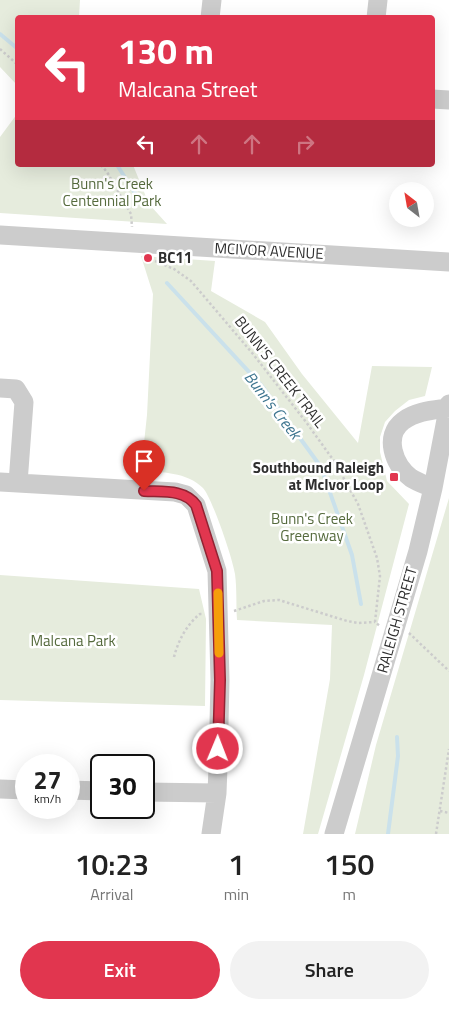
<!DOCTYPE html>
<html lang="en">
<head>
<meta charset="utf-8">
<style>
  body { margin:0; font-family:"Titillium Web",sans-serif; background:#f2f2f2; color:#222; height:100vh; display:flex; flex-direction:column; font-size:19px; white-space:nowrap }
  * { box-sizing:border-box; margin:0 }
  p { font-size:16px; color:#767676 }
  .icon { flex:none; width:28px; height:28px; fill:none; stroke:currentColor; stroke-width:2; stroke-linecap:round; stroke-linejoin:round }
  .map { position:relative; height:834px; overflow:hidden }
  .drawer { display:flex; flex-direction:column; background:#fff; flex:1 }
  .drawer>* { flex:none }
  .top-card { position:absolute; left:15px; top:15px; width:420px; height:152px; border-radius:5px; box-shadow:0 5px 20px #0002; background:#e1364f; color:#fff; overflow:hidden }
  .needle { width:32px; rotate:329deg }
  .buttons { position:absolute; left:389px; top:182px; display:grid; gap:10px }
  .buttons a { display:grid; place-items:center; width:45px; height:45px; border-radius:50%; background:#fff; box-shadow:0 5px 20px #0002; font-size:25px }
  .speed { position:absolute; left:15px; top:754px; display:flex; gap:10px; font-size:25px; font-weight:700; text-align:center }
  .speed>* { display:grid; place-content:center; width:65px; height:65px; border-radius:50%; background:#fff; box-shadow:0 5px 20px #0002; line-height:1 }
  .speed small { font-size:12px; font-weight:400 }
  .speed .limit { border:2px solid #111; border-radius:8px; background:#fff; color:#111 }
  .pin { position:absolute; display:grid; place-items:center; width:42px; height:42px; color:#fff; margin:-51px -21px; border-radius:50% 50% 50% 0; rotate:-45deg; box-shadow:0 0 5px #0007 }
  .pin .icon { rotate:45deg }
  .me { position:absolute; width:55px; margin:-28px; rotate:1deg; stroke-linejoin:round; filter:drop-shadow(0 0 4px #0008) }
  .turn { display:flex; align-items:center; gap:18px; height:105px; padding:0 20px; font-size:22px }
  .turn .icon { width:65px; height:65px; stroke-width:2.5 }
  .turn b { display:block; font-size:35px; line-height:42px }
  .lanes { display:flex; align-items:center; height:48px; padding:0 20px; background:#0003; justify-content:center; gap:25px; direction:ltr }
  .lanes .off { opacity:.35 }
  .eta { display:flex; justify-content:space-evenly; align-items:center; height:85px; text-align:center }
  .eta b { font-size:30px; font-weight:600; line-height:35px }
  .button { display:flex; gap:10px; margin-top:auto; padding:10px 20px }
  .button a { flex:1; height:58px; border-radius:30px; background:#e1364f; color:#fff; font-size:20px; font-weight:600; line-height:58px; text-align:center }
  .button a+a { background:#f2f2f2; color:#222 }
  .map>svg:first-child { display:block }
  .green { fill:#e6ecdd }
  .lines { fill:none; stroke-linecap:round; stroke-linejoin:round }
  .stream { stroke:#cae1eb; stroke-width:4 }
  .path { stroke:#ccc; stroke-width:2.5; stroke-dasharray:2.5 2.5; stroke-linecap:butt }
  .minor { stroke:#ccc; stroke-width:19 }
  .route-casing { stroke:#922333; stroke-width:12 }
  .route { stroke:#e1364f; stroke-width:9 }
  .slow { stroke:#f59e0b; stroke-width:9 }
  .poi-dot { fill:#e1364f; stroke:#fff; stroke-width:2 }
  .labels { text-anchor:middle; stroke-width:5; stroke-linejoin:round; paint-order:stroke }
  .park-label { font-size:15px; fill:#556a3d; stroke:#fff }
  .street-label { font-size:15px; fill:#2f2f2f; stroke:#fff }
  .poi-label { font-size:15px; font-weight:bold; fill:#2f2f2f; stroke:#fff; text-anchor:start }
  .water-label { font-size:16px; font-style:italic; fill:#3f7690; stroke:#fff }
</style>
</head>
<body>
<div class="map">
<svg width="449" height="834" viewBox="0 0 449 834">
  <rect width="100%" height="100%" fill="#fff"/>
  <path class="green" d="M 0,0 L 80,0 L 79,17 L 18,18 L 17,85 L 0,67 Z
    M 17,114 L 18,165 L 133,165 L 149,204 L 167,224 L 0,213 L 0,137 Z
    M 141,256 L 215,261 L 211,291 L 265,322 L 302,374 L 358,443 L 372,366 L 432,367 L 425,396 L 409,400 L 395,411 L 385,422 L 380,437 L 380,452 L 387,481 L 409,504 L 364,675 L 318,834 L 303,834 L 330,679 L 332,625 L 237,620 C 236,605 237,589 235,574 C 233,559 212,498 203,488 C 187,472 161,472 141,471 L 147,415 L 153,294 Z
    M 449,498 L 449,834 L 355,834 L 376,745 Z
    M 0,575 L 199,589 L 206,619 L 205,706 L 0,700 Z"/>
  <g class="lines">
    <path class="stream" d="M 0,34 L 18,49
      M 117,165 L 142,204
      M 167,283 L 262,386 L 321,467 L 352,555 L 361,604
      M 388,834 L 398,756 L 397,737"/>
    <path class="path" d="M 0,49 L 18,65
      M 101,165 L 107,172 L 131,214 L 132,227
      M 155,261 L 174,269 L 191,281 L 253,354 L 306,422 L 334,461 L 358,504 L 377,558 L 380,576 L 375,622 L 380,626
      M 234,611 L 264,601 L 279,600 L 347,621 L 358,623 L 375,622
      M 409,633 L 449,671
      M 174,657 C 178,641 187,624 200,614 L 202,614
      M 440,811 L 449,813
      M 436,834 L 449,749"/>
    <path class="minor" d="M 210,18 L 212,0
      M 376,18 L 378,0
      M 432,99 L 449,100
      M 0,235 L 449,262
      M 0,388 L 16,389 L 24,402 L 18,483
      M 0,482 L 175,492 L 186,495 L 196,505 L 217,571 L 220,680 L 218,767 L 217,793 L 211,834
      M 433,488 C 426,485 417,482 411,478 C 394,465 383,436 403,421 C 416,411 434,410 448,408
      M 0,789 L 26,790
      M 69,790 L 101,791
      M 144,792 L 217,793
      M 334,834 L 418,551 L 433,488 L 449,404"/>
  </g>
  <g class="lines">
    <g class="route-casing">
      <path id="route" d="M 144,491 C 163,492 184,489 196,505 L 217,571 L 220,680 L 218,749"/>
    </g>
    <use href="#route" class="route"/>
    <path class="slow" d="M 218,593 L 219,653"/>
  </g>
  <g class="poi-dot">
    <circle cx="148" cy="258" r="5"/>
    <rect x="389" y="472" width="10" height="10" rx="2.5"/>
  </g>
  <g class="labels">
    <g class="park-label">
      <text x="112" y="189">Bunn's Creek<tspan x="112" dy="17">Centennial Park</tspan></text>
      <text x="312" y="524">Bunn's Creek<tspan x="312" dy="17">Greenway</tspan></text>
      <text x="73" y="646">Malcana Park</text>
    </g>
    <g class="street-label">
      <text transform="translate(269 251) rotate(3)" y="5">MCIVOR AVENUE</text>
      <text transform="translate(280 372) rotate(52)" y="5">BUNN'S CREEK TRAIL</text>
      <text transform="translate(397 620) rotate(-74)" y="5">RALEIGH STREET</text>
    </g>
    <g class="poi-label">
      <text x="158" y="263">BC11</text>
      <text x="384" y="473" text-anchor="end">Southbound Raleigh<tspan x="384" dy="17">at McIvor Loop</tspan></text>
    </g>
    <g class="water-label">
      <text transform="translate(273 405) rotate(52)" y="6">Bunn's Creek</text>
    </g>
  </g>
</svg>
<div class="buttons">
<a><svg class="needle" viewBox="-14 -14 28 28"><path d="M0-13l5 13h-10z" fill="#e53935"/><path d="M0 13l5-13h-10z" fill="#767676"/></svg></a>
</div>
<div class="speed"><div>27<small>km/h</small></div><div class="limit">30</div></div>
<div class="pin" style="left:144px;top:491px;background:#d93025"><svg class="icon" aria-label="arrive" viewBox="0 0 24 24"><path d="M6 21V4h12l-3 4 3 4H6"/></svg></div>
<svg class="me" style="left:218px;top:749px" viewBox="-20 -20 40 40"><circle r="17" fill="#e1364f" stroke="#fff" stroke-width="3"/><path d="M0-11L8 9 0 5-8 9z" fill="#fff"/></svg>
<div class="top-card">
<div class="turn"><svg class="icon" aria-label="left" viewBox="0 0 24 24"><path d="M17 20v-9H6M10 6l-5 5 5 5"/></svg><div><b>130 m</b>Malcana Street</div></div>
<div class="lanes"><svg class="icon" aria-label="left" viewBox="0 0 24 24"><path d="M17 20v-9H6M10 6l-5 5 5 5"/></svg><svg class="icon off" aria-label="ahead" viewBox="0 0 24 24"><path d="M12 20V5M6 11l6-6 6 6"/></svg><svg class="icon off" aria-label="ahead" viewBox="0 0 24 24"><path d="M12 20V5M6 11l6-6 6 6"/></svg><svg class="icon off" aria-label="right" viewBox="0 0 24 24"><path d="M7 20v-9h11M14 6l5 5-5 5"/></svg></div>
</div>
</div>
<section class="drawer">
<div class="eta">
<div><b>10:23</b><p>Arrival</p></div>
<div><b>1</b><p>min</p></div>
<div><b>150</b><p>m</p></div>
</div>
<div class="button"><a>Exit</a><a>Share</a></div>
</section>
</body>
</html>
